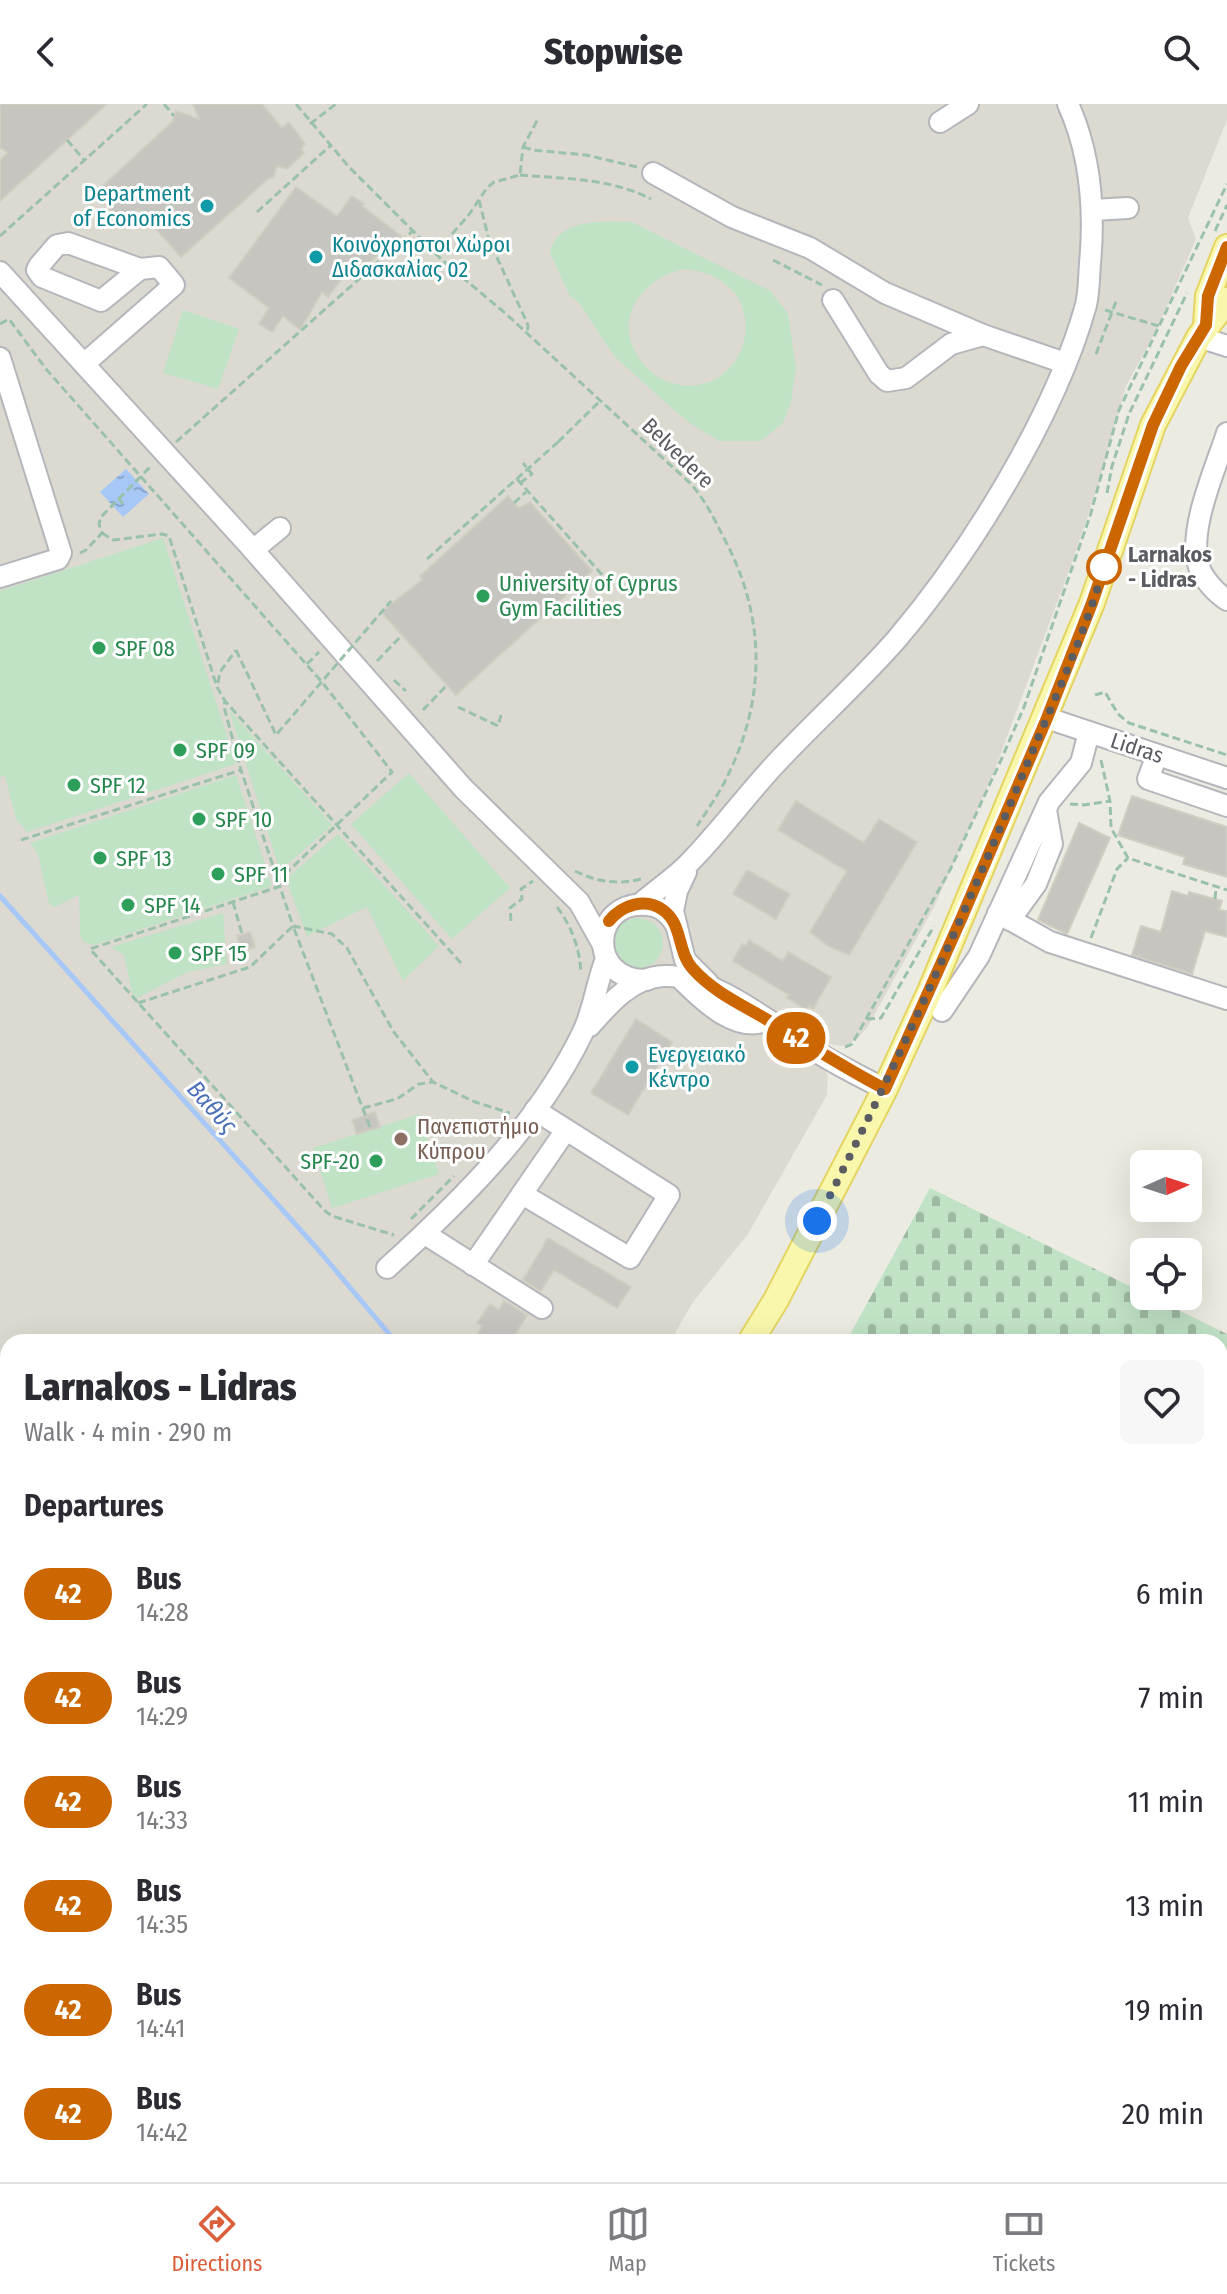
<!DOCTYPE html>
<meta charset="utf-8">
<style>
body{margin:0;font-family:"Fira Sans Condensed",sans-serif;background:#f7f7f7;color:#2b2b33;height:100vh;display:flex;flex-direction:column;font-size:30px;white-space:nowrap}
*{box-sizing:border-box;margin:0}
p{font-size:26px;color:#7c7c81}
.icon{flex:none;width:44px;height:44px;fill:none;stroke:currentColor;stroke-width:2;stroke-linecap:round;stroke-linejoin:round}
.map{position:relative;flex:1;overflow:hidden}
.drawer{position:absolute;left:0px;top:1230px;width:1228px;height:848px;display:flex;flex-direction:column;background:#fff;border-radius:24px 24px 0 0;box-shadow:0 8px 32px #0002}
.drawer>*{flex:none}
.badge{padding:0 16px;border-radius:26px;font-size:28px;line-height:52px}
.needle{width:52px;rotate:87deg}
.fabs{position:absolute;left:1130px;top:1046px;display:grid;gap:16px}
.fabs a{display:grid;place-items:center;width:72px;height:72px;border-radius:12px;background:#fff;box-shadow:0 8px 32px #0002;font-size:40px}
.you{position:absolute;width:40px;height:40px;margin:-20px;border:6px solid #fff;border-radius:50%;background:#1a73e8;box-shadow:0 0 0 12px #1a73e833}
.map>.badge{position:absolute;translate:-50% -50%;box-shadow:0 0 0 4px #fff}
h2{padding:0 24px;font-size:30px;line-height:72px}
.round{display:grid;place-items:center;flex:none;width:84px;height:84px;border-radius:12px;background:#f7f7f7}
.head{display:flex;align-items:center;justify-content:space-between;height:136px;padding:0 24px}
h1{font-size:38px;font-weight:800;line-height:60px}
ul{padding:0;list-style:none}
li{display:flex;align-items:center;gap:24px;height:104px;padding:0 24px}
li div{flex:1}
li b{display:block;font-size:30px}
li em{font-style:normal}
li .badge{min-width:88px;font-weight:700;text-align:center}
header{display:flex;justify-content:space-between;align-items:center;height:104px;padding:0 24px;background:#fff;font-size:36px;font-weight:800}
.tabs{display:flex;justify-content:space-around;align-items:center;height:112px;border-top:2px solid #e1e1e2;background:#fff;font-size:22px;color:#7c7c81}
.tabs a{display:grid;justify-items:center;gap:4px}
.tabs .active{color:#da5f3a}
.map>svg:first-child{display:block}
</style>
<header><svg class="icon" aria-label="back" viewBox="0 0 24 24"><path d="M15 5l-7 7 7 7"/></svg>Stopwise<svg class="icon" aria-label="search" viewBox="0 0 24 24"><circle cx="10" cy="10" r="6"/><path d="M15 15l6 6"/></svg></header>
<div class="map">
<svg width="1227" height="2078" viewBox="0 0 1227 2078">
<defs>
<pattern id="cemetery-stones" width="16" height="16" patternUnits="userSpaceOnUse" patternTransform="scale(2)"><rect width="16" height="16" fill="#c0e2c5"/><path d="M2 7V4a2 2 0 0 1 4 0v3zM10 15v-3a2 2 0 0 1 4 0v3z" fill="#9fbaa3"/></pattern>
<pattern id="water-ripples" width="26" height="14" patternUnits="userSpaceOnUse" patternTransform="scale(2)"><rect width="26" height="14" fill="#a7c8f7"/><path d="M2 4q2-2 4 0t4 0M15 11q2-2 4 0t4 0" fill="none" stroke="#8ba6cb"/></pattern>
</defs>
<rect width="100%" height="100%" fill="#ecebe2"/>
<!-- education -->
<polygon fill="#dcdad0" points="0,0 1227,0 1227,16 1188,114 1196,135 1156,227 1126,282 1098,382 1070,464 992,673 934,803 867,924 856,936 842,942 830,940 817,957 828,971 827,991 748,1130 693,1198 670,1238 8,1238 8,2070 201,2070 196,2078 0,2078"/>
<!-- green -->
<g fill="#c0e2c5" fill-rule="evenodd">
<path d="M632 118 769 186 788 209 796 264 791 298 783 319 761 337H719L691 320 675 307 614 252 579 199 570 192 550 149C556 114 604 117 632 118ZM682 165C781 171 753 297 676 280 664 277 653 272 645 262 610 222 636 178 682 165Z"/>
<polygon points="183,206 239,225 218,285 163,269"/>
<polygon points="163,434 236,660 27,728 16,715 5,672 0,673 0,487"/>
<polygon points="229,606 332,721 280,767"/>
<polygon points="409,669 510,784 452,835 351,720"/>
<polygon points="236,671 272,782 94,841 83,838 80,831 79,791 55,803 49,800 38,750 30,739"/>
<polygon points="338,730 439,842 403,877 367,803 307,832 286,775"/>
<polygon points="223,809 227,860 188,868 137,894 132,889 124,851 111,843"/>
<circle cx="638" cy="839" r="25"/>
<polygon points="419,1010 439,1070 332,1104 313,1044"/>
</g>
<!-- cemetery -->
<polygon fill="url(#cemetery-stones)" points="930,1084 1144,1189 1144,1192 1150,1192 1227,1230 1227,1398 1220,1419 1220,1238 846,1238"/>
<!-- water -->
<polygon fill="url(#water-ripples)" points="126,365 149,390 123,413 100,388"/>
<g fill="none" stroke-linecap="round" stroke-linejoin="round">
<!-- stream -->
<g stroke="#a7c8f7" stroke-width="5">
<polyline points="0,792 315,1142 396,1238"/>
<polyline points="1220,1703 1227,1707"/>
</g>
</g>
<!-- building -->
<g fill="#c7c5c0" stroke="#d0cec1" stroke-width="2">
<polygon points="0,0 107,0 0,97 0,56 8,49 0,43"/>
<polygon points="193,0 262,0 282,24 289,18 305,40 301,45 304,49 287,65 277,62 273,74 269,74 181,153 138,105 122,120 95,89 173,17 176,7 199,15"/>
<polygon points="296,83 337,112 352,92 364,100 362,102 401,132 365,162 356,156 328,193 322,188 300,226 283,212 272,228 259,220 269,204 229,174"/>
<polygon points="508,392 519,404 530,398 592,467 456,591 381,508 422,476 420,472"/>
<polygon points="1132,692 1227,723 1227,773 1183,760 1185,753 1118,731"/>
<polygon points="796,697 864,739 879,715 917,738 849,851 828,842 810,828 847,767 778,726"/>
<polygon points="1079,719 1110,734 1067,830 1038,816"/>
<polygon points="747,766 790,790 776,815 733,790"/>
<polygon points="1172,787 1188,792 1189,788 1222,797 1219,806 1227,807 1227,833 1205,827 1192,870 1132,851 1141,822 1161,828"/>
<polygon points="250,828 255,843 242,847 237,832"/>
<polygon points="749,836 783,857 788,848 831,873 813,905 809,902 807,906 787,894 789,891 733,857 742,840 746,842"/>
<polygon points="636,915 672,938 628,1011 591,989"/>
<polygon points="375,1008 380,1023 357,1030 352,1016"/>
<polygon points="548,1134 631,1183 617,1204 554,1166 541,1187 523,1176"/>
<polygon points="504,1197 527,1211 511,1238 473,1238 482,1222 477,1219 490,1200 499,1206"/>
</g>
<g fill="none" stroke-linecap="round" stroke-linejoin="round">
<!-- minor casing -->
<g stroke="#b5b6bb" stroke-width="24">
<g id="minor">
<polyline points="940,18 968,0"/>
<polyline points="653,69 732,113 810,144 885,189 983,231 1065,259"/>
<polyline points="1093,106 1128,104"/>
<polyline points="0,168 248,440 463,684 579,798 602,839"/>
<polyline points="833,196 879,270 887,277 906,274 951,240 983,231"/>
<polyline points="1199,233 1227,242"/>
<polyline points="0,254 61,449 58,455 0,473"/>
<polyline points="84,260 174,181 159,163 140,165 68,139 57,141 39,162 37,166 42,173 101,197 140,165"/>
<path d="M1227 329C1216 364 1187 426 1199 463 1204 476 1216 489 1227 496"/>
<polyline points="253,446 280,424"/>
<polyline points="1047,614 1227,674"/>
<polyline points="1157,651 1148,675 1227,702"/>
<polyline points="686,768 677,787 673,807 685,856 708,879"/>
<path d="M640 800C657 785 675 774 691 757 723 724 750 686 782 653 820 613 860 577 896 536 970 449 1055 312 1086 201 1089 188 1089 173 1090 159 1095 105 1091 51 1068 0"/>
<polyline points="998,809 1050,838 1227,895"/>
<polyline points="1010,816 1036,780 1052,740 1046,706"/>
<path d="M647 876C586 877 591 795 647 801 661 802 669 810 676 821"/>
<path d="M682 876C703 897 737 930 768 916"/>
<polyline points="942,907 979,852 1049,698 1081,659 1089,628"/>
<path d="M590 922C609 900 632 873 664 872 711 869 780 926 820 950 841 963 863 974 885 985"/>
<polyline points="522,1090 630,1154 669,1091 535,1006"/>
<polyline points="425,1130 542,1204"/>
<polyline points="473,1161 566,1026"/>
<path d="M387 1164C462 1096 537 1022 582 930 594 906 596 880 606 855"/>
<polyline points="1220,1523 1227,1507"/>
<polyline points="1220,1629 1227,1641"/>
<polyline points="1220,1750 1227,1753"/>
<polyline points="274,2078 279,2070"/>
</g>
</g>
<!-- major casing -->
<g stroke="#e5d462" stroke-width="28">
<g id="major">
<polyline points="1206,221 1208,192 1227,143"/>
<polyline points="750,1238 776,1196 885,985 931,885 1092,499 1153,321 1199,233 1227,196"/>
</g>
</g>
<!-- path -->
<g stroke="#9ac1ac" stroke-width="3" stroke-dasharray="8 4" stroke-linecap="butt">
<polyline points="164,0 174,12"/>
<path d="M296 0 349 63 443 157 505 209 691 380C708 400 714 415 726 438 765 513 766 592 729 669 721 687 708 705 697 722"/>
<polyline points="310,20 336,0"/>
<polyline points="67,36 85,57"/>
<polyline points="523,43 533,46 586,51 637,63"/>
<path d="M520 71C565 75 610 74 651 95"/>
<polyline points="479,96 489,136 528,221 527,230"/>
<polyline points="257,108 330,42"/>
<polyline points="1215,127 1227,101"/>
<polyline points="0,132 147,0"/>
<polyline points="436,148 468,112 487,84 494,78 520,71 523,43 538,15"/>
<polyline points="773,156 822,181"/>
<polyline points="1105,206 1159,222"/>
<polyline points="0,220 9,215 46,265 322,578 392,668 279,776"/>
<polyline points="1096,250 1117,195"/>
<polyline points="176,338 414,126"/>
<polyline points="558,338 600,297"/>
<polyline points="517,375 605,474"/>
<polyline points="520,379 532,370 523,359"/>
<polyline points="1107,389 1112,362 1129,310 1187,189"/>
<polyline points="118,394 124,401"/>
<polyline points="514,399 526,388"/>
<polyline points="102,429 113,436 162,430 169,432 217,583 225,597"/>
<polyline points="80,449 86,446 102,429 99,420 101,413 152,361"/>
<polyline points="377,557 402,531"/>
<polyline points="307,560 319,548"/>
<polyline points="394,576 406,587"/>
<polyline points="218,579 220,568 236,546"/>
<polyline points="1095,591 1105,588 1118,610 1129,619 1227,651"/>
<polyline points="458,603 498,622 501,611"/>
<polyline points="423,606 447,581"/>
<polyline points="1101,656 1110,697 1111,724 1128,754 1227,786"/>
<polyline points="1070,700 1084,701 1110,697"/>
<polyline points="21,736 241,666"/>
<path d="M575 767C597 778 617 781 641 775"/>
<polyline points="281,782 90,845 324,1106 332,1112 394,1131"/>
<polyline points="1215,795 1216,783"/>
<polyline points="233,798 242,830"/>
<path d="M557 803C572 823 580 845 581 870"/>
<polyline points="511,817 510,804 522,795 521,785 533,777"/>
<polyline points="1091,834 1117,765 1128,754"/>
<polyline points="461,859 225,597 224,603 241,666 293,822 332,830 347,844 393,927 433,978 475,998 510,1009"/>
<polyline points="138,899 250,863 293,822 371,1026"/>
<polyline points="867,915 881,914 934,822"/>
<polyline points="845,943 852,940 950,766 1001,656 1024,603 1091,409 1119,306 1227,80"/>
<polyline points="363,1004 397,995 419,980 433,978"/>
<polyline points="411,1115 454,1072"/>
<polyline points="0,1462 8,1465"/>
</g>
<!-- minor -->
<use href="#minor" stroke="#fff" stroke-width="20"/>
<!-- major -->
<use href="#major" stroke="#f8f7ab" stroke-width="24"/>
<!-- path-bridge -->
<g stroke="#9ac1ac" stroke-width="3" stroke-dasharray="8 4" stroke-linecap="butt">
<polyline points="427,455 558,338"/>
<polyline points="236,546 276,631 391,497"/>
</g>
</g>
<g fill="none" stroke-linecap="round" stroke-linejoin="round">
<!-- line casing -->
<g stroke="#fff" stroke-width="18">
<path id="line" d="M609 817C622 801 645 793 663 806 683 820 677 848 693 865 716 891 750 904 779 923 814 944 848 966 885 985L962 813 1047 614 1092 499 1153 321 1181 262 1206 221 1208 192 1227 143"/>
</g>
<!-- line -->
<use href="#line" stroke="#c60" stroke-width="12"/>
<!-- walk -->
<path stroke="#5a5c62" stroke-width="8" stroke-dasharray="0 14.4" d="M817 1117C891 973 957 827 1020 677 1049 607 1083 536 1104 463"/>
</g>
<!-- markers -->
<g fill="#0f9aa8" stroke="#fff" stroke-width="3">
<circle cx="207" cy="102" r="8"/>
<circle cx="316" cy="153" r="8"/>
<circle cx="632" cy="963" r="8"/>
</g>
<circle fill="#fff" stroke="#c60" stroke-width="4" cx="1104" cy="463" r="16"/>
<g fill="#2e9e5b" stroke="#fff" stroke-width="3">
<circle cx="483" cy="492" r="8"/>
<circle cx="99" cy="544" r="8"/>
<circle cx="180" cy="646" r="8"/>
<circle cx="74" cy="681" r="8"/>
<circle cx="199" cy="715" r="8"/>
<circle cx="100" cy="754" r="8"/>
<circle cx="218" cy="770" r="8"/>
<circle cx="128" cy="801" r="8"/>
<circle cx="175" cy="849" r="8"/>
<circle cx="376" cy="1057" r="8"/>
</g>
<circle fill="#8d6e63" stroke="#fff" stroke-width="3" cx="401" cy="1035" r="8"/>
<g text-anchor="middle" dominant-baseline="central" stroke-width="6" stroke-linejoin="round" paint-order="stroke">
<!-- culture labels -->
<g font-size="22" fill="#0d838f" stroke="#fff" text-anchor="start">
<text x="191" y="89" text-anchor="end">Department<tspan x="191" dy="25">of Economics</tspan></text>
<text x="332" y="140">Κοινόχρηστοι Χώροι<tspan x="332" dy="25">Διδασκαλίας 02</tspan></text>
<text x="648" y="950">Ενεργειακό<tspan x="648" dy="25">Κέντρο</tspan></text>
</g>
<!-- street labels -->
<g font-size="22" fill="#5a5c62" stroke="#fff">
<text transform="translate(678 349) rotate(44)">Belvedere</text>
<text transform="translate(1137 644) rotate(18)">Lidras</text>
</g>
<!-- stop labels -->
<g font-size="22" font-weight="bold" fill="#5a5c62" stroke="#fff" text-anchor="start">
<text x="1128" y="450">Larnakos<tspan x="1128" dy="25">- Lidras</tspan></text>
</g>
<!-- leisure labels -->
<g font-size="22" fill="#27864d" stroke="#fff" text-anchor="start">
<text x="499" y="479">University of Cyprus<tspan x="499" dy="25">Gym Facilities</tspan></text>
<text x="115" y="544">SPF 08</text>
<text x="196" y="646">SPF 09</text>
<text x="90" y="681">SPF 12</text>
<text x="215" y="715">SPF 10</text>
<text x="116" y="754">SPF 13</text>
<text x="234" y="770">SPF 11</text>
<text x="144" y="801">SPF 14</text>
<text x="191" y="849">SPF 15</text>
<text x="360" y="1057" text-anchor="end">SPF-20</text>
</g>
<!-- education labels -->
<g font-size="22" fill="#785e54" stroke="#fff" text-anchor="start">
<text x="417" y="1022">Πανεπιστήμιο<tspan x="417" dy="25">Κύπρου</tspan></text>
</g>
<!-- water labels -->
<g font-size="24" font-style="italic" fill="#4c70b8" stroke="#fff">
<text transform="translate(212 1003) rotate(48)">Βαθύς</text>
</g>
</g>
</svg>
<div class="fabs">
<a><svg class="needle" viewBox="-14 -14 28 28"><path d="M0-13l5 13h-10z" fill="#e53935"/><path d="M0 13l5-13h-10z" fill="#7c7c81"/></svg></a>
<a><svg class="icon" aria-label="locate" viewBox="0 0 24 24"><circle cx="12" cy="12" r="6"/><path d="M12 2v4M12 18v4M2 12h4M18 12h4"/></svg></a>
</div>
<div class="you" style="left:817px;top:1117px"></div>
<b class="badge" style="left:796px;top:934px;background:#c60;color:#fff">42</b>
<section class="drawer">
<div class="head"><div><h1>Larnakos - Lidras</h1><p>Walk · 4 min · 290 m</p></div><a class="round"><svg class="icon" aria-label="heart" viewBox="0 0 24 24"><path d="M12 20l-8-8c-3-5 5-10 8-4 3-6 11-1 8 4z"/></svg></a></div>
<h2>Departures</h2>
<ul>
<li><span class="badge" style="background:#c60;color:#fff">42</span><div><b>Bus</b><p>14:28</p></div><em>6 min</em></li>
<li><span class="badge" style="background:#c60;color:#fff">42</span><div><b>Bus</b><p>14:29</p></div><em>7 min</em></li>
<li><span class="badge" style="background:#c60;color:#fff">42</span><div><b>Bus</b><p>14:33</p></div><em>11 min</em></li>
<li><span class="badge" style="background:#c60;color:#fff">42</span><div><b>Bus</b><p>14:35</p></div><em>13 min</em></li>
<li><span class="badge" style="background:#c60;color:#fff">42</span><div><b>Bus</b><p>14:41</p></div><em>19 min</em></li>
<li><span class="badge" style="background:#c60;color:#fff">42</span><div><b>Bus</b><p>14:42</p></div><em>20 min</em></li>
</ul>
</section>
</div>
<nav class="tabs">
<a class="active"><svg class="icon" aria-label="directions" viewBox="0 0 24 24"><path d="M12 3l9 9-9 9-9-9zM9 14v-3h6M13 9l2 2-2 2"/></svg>Directions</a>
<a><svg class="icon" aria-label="map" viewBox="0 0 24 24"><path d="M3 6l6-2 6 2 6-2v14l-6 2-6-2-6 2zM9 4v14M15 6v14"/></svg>Map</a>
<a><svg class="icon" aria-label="tickets" viewBox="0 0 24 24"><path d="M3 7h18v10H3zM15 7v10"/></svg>Tickets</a>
</nav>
